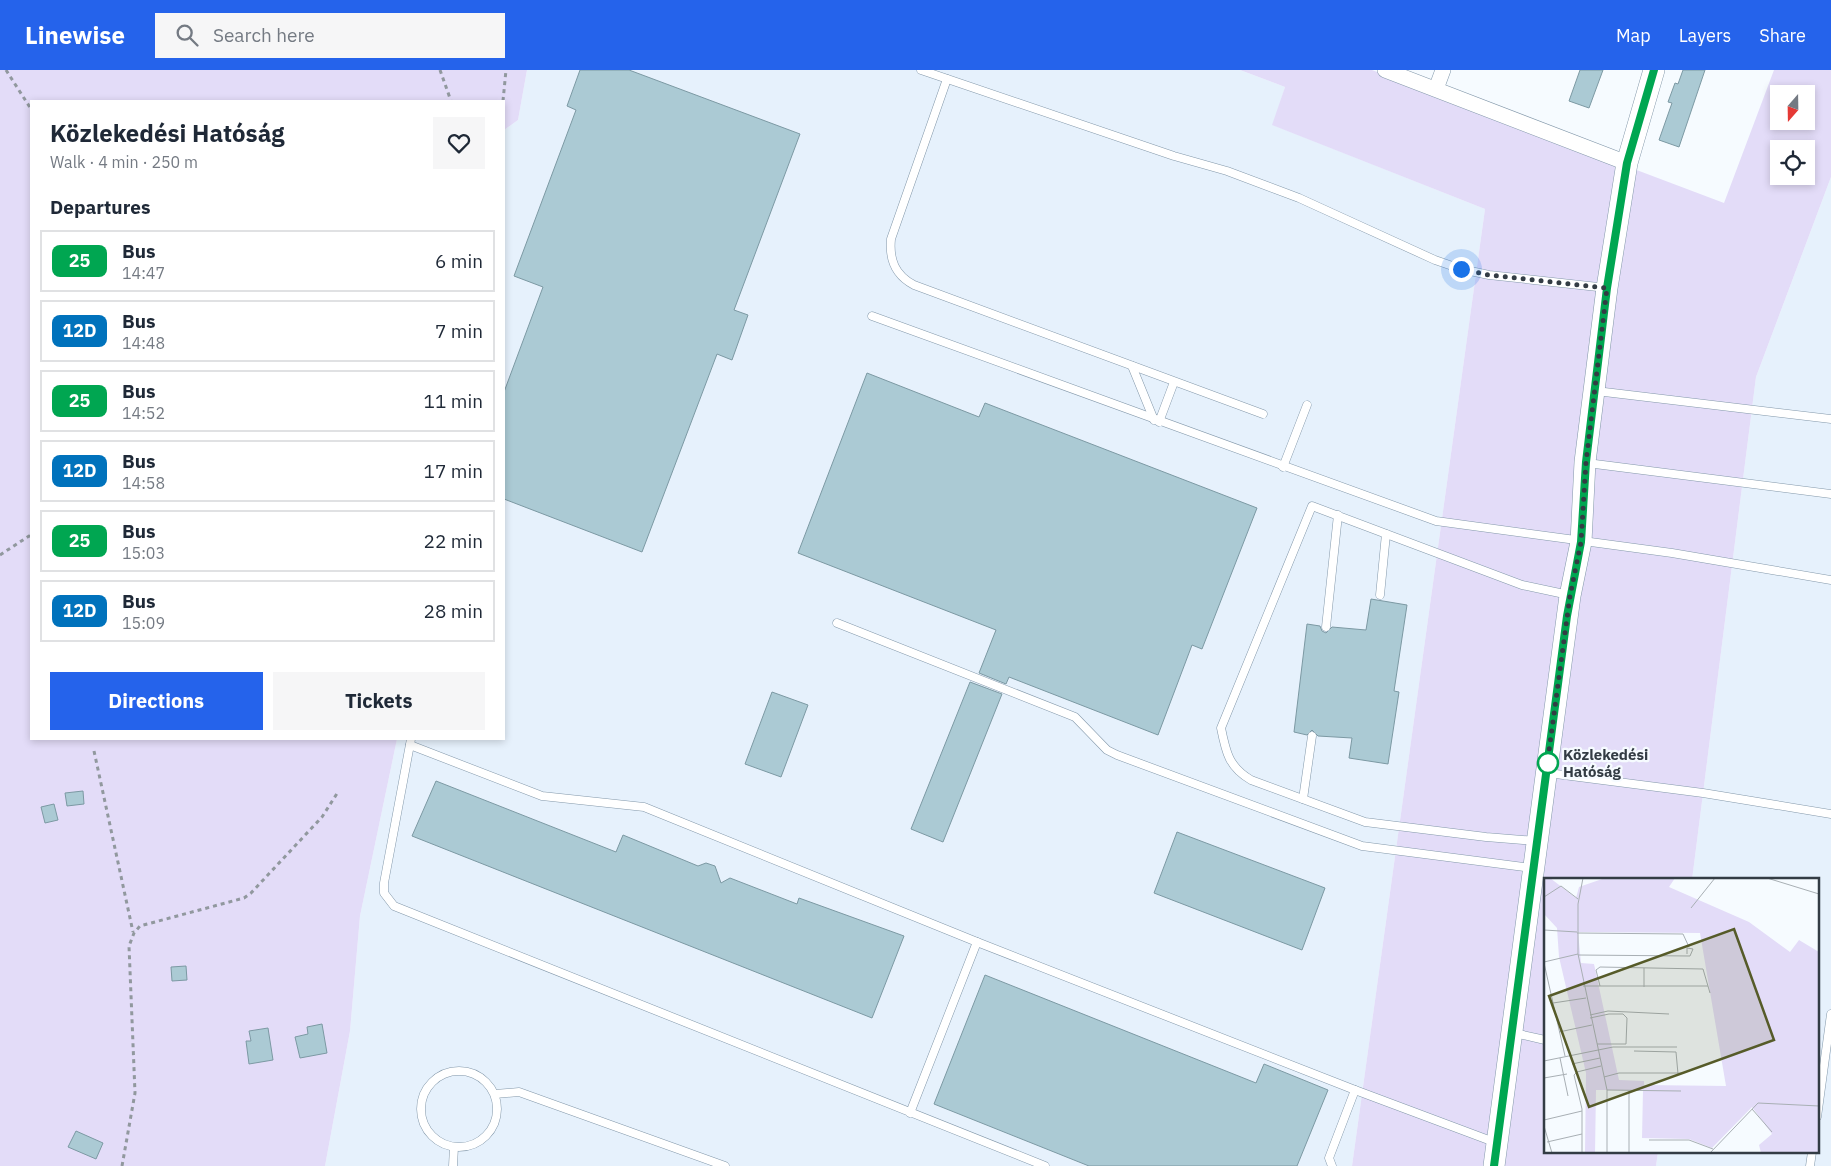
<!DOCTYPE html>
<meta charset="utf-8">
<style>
body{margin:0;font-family:"IBM Plex Sans",sans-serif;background:#f6f6f7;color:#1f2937;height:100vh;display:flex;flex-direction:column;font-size:19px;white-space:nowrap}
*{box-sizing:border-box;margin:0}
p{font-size:16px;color:#747a83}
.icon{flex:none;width:28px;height:28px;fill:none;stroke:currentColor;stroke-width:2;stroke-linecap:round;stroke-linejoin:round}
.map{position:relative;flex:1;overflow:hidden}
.details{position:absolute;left:30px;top:30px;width:475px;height:640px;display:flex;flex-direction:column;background:#fff;border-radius:0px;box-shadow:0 2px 8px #0003}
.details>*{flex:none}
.badge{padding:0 10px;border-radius:8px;font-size:18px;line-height:32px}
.needle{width:32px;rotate:200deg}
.controls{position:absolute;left:1770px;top:15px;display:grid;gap:10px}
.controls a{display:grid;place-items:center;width:45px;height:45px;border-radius:0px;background:#fff;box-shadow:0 2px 8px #0003;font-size:25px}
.you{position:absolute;width:25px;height:25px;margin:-12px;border:4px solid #fff;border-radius:50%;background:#1a73e8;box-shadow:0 0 0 8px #1a73e833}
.map>.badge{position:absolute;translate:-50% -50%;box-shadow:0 0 0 2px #fff}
h2{padding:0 20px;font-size:19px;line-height:45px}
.round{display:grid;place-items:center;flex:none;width:52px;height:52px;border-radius:0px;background:#f6f6f7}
.head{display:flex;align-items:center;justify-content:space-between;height:85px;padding:0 20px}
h1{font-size:24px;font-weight:700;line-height:38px}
.cta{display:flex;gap:10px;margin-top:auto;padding:10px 20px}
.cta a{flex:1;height:58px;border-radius:0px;background:#2563eb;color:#fff;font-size:20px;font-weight:700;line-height:58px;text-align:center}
.cta a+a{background:#f6f6f7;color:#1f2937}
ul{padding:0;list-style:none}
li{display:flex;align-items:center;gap:15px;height:62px;margin:0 10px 8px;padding:0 10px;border:2px solid #e0e1e3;border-radius:0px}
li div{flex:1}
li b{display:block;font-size:19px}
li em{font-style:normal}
li .badge{min-width:55px;font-weight:700;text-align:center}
header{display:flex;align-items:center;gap:30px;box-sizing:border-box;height:70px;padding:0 25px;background:#2563eb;color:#fff}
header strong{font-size:24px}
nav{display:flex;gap:28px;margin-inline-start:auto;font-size:18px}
.search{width:350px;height:45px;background:#f6f6f7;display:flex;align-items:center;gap:12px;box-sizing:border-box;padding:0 18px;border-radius:0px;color:#747a83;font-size:19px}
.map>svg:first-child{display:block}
</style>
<header>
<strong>Linewise</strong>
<div class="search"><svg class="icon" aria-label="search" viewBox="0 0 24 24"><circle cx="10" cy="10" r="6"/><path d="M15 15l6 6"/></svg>Search here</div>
<nav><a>Map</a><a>Layers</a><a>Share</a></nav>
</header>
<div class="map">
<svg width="1831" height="1096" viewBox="0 0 1831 1096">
<rect width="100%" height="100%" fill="#f6fbff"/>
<!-- built -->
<g fill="#e6f1fc">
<polygon points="527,0 1240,0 1285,17 1273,55 1485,139 1352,1096 325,1096 350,961 360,846 397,669 504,669 504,60 518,50"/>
<polygon points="1831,107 1831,1096 1656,1096 1658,1082 1817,1082 1817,810 1692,810 1756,307"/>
</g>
<!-- green -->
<g fill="#e3dcf8" fill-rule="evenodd">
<polygon points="0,0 527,0 518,50 504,60 504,31 31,31 31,669 397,669 360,846 350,961 325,1096 0,1096"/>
<path d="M1240 0H1372L1724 133 1774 0H1831V107L1756 307 1692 810H1545V1082H1658L1656 1096H1352L1485 139 1272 55 1285 17ZM1779 24H1806V51H1779ZM1779 79H1806V106H1779Z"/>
</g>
<!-- building -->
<g fill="#abcad4" stroke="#7c99a3">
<polygon points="580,0 629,0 800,64 734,240 748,245 732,290 717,284 642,482 504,429 504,322 543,217 514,206 576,40 567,36"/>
<polygon points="1580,0 1603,0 1589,38 1569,31"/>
<polygon points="1683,0 1705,0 1679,77 1659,70 1672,33 1668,32 1675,13 1678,14"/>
<polygon points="867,303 979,347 985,333 1257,438 1202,579 1192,575 1158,665 1009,607 1006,614 979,603 996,560 798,483"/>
<polygon points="1371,529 1407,535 1394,621 1399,622 1388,694 1349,688 1352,668 1318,666 1312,660 1307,665 1294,662 1307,554 1320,556 1322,561 1326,563 1332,557 1366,560"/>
<polygon points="970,612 1002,624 943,772 911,759"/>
<polygon points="772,622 808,635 781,707 745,694"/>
<polygon points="436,711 616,782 623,765 698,796 706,793 715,796 721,813 730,808 797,834 799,828 904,866 872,948 412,766"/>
<polygon points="83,721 84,734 67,736 65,723"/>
<polygon points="54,734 58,750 45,753 41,737"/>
<polygon points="1177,762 1325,818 1302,880 1154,823"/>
<polygon points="186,896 187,910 172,911 171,897"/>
<polygon points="985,905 1256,1013 1264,994 1328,1020 1297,1096 1089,1096 934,1034"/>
<polygon points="322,954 327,983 300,988 295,967 308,964 307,957"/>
<polygon points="268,958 273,990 249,994 246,971 251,971 249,961"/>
<polygon points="76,1061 103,1073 96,1089 68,1077"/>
</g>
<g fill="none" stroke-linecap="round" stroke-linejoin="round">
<!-- lane casing -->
<g stroke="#8398aa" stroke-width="9">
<g id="lane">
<polyline points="921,0 1174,86 1227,101 1299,128 1435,190 1461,199 1489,205 1607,218"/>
<path d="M947 9 891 169C889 190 895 205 914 215L1263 344"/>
<polyline points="872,246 1436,451 1672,483 1831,510"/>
<polyline points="1132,296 1154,350"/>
<polyline points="1596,321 1831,349"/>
<polyline points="1159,352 1174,312"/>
<polyline points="1587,393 1831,424"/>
<polyline points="1283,397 1307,335"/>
<polyline points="1380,525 1386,464"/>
<polyline points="837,553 1075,647 1107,680 1117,685 1362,776 1532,798"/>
<polyline points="1326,557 1338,445"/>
<polyline points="411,669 384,813 384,823 394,836 1045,1096"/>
<polyline points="410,675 542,726 644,737 977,872 1355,1020 1494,1072"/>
<polyline points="1548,703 1703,723 1831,744"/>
<polyline points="1303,729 1312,666"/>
<path d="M1536 771 1486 767 1365 752 1251 710C1229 697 1226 683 1221 658L1312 436 1522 515 1569 525"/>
<polyline points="1514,963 1545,970"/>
<circle cx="459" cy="1039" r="38"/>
<polyline points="495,1024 519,1022 725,1096"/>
<polyline points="910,1043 977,872"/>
<polyline points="1817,1047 1831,944"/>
<polyline points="453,1096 454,1077"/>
<polyline points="1332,1096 1329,1088 1355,1020"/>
<polyline points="1810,1096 1812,1082"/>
</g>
</g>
<!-- street casing -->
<g stroke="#8398aa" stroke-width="16">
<g id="street">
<polyline points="1385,0 1627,93"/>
<polyline points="1436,19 1443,0"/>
</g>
</g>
<!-- secondary casing -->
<g stroke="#8398aa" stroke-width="22">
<polyline id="secondary" points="1494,1096 1570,526 1581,472 1585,392 1607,218 1627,93 1654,0"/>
</g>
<!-- path -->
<g stroke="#91989e" stroke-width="3" stroke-dasharray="4 4" stroke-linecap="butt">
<polyline points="6,0 31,39"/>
<polyline points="440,0 451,31"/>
<polyline points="503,31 506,0"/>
<polyline points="0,485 29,466 31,467"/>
<polyline points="94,681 133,862"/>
<polyline points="122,1096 135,1023 129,876 134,863 140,856 244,828 251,823 322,747 338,722"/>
</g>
<!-- lane -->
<use href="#lane" stroke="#fff" stroke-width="8"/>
<!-- street -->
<use href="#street" stroke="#fff" stroke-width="15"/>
<!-- secondary -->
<use href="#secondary" stroke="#fff" stroke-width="21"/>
</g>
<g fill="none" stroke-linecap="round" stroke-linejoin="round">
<!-- line casing -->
<g stroke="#fff" stroke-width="11">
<polyline id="line" points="1494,1096 1567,546 1581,472 1586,392 1607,218 1627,93 1654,0"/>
</g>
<!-- line -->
<use href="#line" stroke="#00a651" stroke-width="8"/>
<!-- walk -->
<polyline stroke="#333c44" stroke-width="5" stroke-dasharray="0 9" points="1461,199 1489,205 1607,218 1586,392 1581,472 1570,526 1546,703 1548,693"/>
</g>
<!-- markers -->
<circle fill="#fff" stroke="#00a651" stroke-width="2.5" cx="1548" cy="693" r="10"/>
<g text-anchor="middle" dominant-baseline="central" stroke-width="4.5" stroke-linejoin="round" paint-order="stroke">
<!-- stop labels -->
<g font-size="15" font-weight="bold" fill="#333c44" stroke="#f6fbff" text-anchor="start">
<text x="1563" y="684">Közlekedési<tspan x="1563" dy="17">Hatóság</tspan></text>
</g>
</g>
<!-- overview -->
<g transform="translate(1544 808)">
<rect width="275" height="275" fill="#f6fbff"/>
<path d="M0 0H6L32 20 35 9 61 0H131L125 9 205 44 246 74 255 62 275 74V275H217L215 267 228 256 208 229 168 270 145 261 98 260 99 212H52L51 275H41L42 195 15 79 13 50 0 36ZM34 54 156 55 182 208 100 207V203L75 202 50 86 37 85Z" fill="#e3dcf8" fill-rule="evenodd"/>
<path fill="none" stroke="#a8afb4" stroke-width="1" d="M39 0 34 26V76L63 212V275M223 0 275 16M0 19 17 8 34 21M147 30 171 0M0 52 33 54M33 55 139 56 145 69M34 77 146 78 149 71 143 70V76M0 84 34 76M0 85 21 178M39 108H164M56 108 52 92 56 89 159 91 166 115M100 109V90M9 125 42 120M46 137 64 133 125 136M46 140 65 136H79L83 140 82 166H53M15 154 48 147M90 173 132 174 134 196M16 180 24 218M0 183 69 169H133M28 186 56 180M60 199 75 195H138M0 200 23 196M63 212 137 213M85 213V275M208 231 228 254M0 242 38 233M0 248 8 275M105 262H145L169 271M3 264 38 256M38 275V231L30 197 33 194 57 188M166 275 214 225 275 228"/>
<path fill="#565b29" fill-opacity="0.15" stroke="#565b29" stroke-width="2.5" d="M190 51 230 162 45 229 5 118Z"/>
<rect width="275" height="275" fill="none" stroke="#333c44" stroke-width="2.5"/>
</g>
</svg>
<div class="controls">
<a><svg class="needle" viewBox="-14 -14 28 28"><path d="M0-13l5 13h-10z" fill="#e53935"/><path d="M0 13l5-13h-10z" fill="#747a83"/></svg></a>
<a><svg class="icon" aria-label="locate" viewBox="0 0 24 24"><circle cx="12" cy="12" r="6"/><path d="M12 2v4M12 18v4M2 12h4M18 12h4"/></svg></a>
</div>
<div class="you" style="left:1461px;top:199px"></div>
<section class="details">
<div class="head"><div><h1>Közlekedési Hatóság</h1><p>Walk · 4 min · 250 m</p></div><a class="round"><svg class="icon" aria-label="heart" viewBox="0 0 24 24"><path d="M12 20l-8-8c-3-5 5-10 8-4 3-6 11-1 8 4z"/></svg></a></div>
<h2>Departures</h2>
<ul>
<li><span class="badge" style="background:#00a651;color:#fff">25</span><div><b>Bus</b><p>14:47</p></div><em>6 min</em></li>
<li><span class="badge" style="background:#0072bc;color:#fff">12D</span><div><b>Bus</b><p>14:48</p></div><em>7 min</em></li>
<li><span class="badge" style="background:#00a651;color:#fff">25</span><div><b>Bus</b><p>14:52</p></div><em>11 min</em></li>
<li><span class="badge" style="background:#0072bc;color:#fff">12D</span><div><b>Bus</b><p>14:58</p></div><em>17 min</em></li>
<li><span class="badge" style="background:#00a651;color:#fff">25</span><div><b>Bus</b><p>15:03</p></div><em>22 min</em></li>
<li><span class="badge" style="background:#0072bc;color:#fff">12D</span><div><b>Bus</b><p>15:09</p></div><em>28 min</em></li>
</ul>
<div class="cta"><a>Directions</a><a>Tickets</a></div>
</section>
</div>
